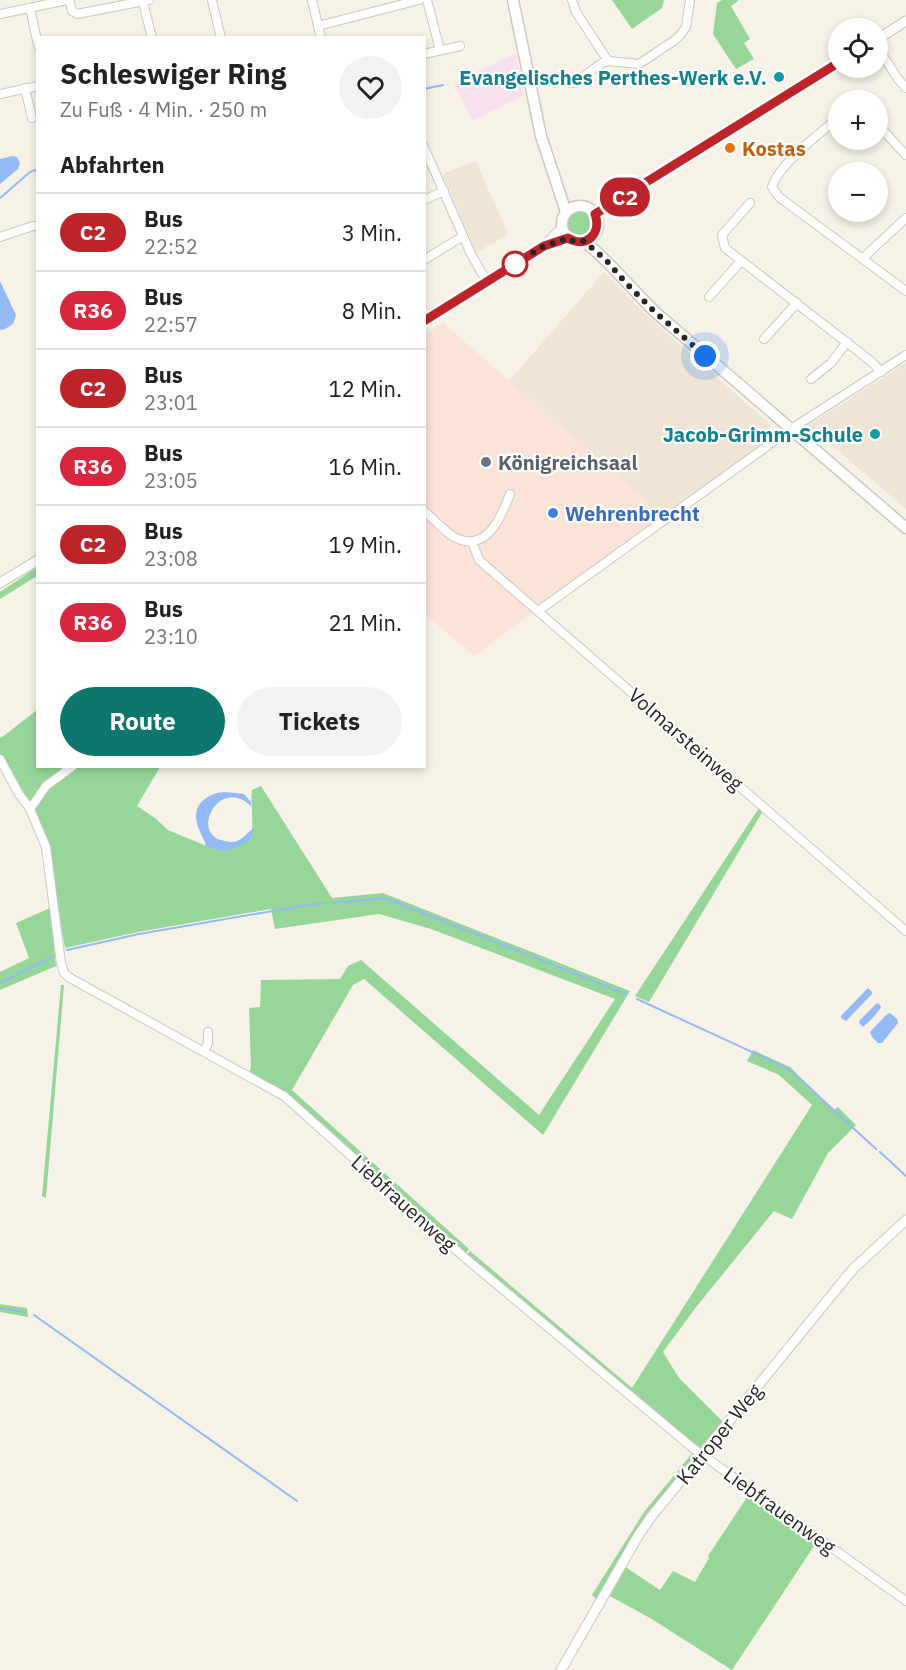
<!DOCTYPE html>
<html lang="de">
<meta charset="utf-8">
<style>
body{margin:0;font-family:"IBM Plex Sans",sans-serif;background:#f2f2f2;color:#222;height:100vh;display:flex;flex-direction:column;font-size:22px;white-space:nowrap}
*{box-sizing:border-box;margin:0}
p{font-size:20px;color:#767676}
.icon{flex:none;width:33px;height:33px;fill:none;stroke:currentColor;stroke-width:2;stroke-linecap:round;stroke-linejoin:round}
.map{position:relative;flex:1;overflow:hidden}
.panel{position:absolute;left:36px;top:36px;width:390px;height:732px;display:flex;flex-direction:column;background:#fff;border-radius:0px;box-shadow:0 3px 9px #0003}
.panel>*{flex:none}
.badge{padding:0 12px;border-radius:20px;font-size:21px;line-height:39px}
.fabs{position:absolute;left:828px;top:18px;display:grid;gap:12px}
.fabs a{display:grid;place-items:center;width:60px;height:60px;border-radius:50%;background:#fff;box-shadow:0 3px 9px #0003;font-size:30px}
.you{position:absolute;width:30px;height:30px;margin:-15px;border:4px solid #fff;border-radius:50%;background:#1a73e8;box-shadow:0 0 0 9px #1a73e833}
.map>.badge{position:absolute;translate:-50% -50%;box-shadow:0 0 0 3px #fff}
h2{padding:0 24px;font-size:22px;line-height:54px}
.round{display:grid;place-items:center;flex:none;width:63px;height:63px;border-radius:32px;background:#f2f2f2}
.summary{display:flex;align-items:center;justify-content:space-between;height:102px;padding:0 24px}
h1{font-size:28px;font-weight:700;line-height:45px}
.button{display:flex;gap:12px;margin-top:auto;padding:12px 24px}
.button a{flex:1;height:69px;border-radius:36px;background:#0f766e;color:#fff;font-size:24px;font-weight:700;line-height:69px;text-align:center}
.button a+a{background:#f2f2f2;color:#222}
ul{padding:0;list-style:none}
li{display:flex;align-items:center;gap:18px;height:78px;padding:0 24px;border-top:2px solid #e0e0e0}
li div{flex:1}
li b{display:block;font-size:22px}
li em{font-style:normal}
li .badge{min-width:66px;font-weight:700;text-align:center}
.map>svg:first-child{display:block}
</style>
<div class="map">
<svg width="906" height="1670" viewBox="0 0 906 1670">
<rect width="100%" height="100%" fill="#f7f2e8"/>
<!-- commercial -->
<polygon fill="#fbe3d8" points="443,323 663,515 474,656 425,614 425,334"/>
<!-- industrial -->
<polygon fill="#f7e1ef" points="516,53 524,95 472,121 454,83"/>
<!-- built -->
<g fill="#eee5d4">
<polygon points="476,161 508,234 476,253 443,174"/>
<polygon points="604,272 635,304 658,325 770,424 770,439 663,515 509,381"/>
<polygon points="906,363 906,509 808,425"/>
</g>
<!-- green -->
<g fill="#96d799">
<polygon points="612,0 664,0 662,8 632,29"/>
<polygon points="722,0 739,0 731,6 750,39 744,43 754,59 736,69 713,34 717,3"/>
<circle cx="580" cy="223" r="14"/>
<polygon points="37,567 37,576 0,599 0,592"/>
<polygon points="37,710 38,766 71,767 46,785 30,807 0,756 0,736 1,738"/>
<path d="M74 767H160L137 806 155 818 168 830 214 849 250 840C255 823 250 807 252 790L261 786 332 898 383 893 630 991 543 1135 364 979 353 985 292 1090 469 1249 464 1256 285 1094 249 1075 251 1066 249 1008 260 1007 261 980 340 979 348 966 361 960 539 1115 615 999 431 929 379 914 275 929 271 909 138 932 65 948 48 846 31 809 47 786Z"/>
<polygon points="759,808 763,811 649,1002 635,996"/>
<polygon points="50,908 56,966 0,990 0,972 29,958 16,923"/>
<polygon points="61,985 64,985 46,1198 42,1196"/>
<polygon points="753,1050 790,1067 834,1110 838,1107 856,1125 828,1153 792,1219 774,1211 697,1306 663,1352 679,1378 725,1424 702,1453 465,1257 470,1251 632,1388 812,1105 779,1075 747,1061"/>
<polygon points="0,1304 27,1308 28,1317 0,1312"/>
<polygon points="694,1451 700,1455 642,1528 599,1601 592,1595 644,1512"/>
<polygon points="749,1494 816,1543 732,1670 650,1618 608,1595 624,1566 660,1590 673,1571 695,1582 709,1558 708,1556"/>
</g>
<!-- water -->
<g fill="#93b9f6">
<polygon points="13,156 17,157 20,163 18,169 0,184 0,159"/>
<polygon points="0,281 16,315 13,324 5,329 0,330"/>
<path d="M225 792 244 794 251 802V806C220 776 191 831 221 840 227 842 234 843 239 840 245 837 249 831 254 828L250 840C232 849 226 855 206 846 204 838 199 832 197 823 192 804 208 793 225 792Z"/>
<polygon points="868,988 872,992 872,994 846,1021 841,1018 841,1016"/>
<path d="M877 1003 880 1005 881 1007C876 1015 870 1021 863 1027L859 1023 860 1020Z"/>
<polygon points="890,1013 897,1019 898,1023 882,1043 878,1043 872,1037 870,1032 886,1015"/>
</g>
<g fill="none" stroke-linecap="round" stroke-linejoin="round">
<!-- stream -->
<g stroke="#93b9f6" stroke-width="2">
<polyline points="424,89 443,85"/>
<polyline points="0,198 30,172 38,169"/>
<polyline points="332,903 385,898 626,994"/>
<polyline points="67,950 139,934 307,905 325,903"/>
<polyline points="0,983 52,957"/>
<polyline points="637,999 789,1069 876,1149"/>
<polyline points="880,1152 906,1176"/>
<polyline points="0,1308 23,1312"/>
<polyline points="34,1315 297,1501"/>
</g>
<!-- minor casing -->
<g stroke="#cdc8be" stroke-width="10">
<g id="minor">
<polyline points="69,0 72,11 77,14 149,0"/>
<polyline points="212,0 221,38"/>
<polyline points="312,0 321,38"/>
<polyline points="427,0 440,50"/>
<polyline points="572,0 576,12 608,61"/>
<polyline points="143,2 152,38"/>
<polyline points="30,8 38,45"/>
<polyline points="0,14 67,0"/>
<polyline points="318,26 419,0"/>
<polyline points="878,48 898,79 906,88"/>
<polyline points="424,54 460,46"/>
<polyline points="566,82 574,83 602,63 608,61 639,64 675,40 681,34 686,27 690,0"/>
<polyline points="25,88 32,118"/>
<polyline points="0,94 38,86"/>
<path d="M838 118C818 135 780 163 772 187L779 197 906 291"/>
<polyline points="878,125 906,155"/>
<polyline points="424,147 471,254 487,282"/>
<polyline points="424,200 444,191"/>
<polyline points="750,203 722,235 725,248 872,362 881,372"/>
<polyline points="0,237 33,226 38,226"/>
<polyline points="863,258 906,218"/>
<polyline points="424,260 463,236"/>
<polyline points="709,297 741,261"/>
<polyline points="764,339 797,303"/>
<polyline points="811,379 831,363 847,342"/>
<path d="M424 511C433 518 444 531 454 537 486 554 501 518 510 494"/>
<polyline points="472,542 479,560 906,931"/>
<polyline points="538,611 791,429 906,355"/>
<polyline points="0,759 19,794 30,809 46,847 61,963 64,973 70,978 284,1096 464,1257 694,1449 906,1601"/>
<polyline points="30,809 46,786 73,766"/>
<polyline points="204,1051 208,1043 208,1032"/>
</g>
</g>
<!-- tertiary casing -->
<g stroke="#cdc8be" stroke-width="11">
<g id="tertiary">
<polyline points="878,39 906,21"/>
<polyline points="595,214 838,63"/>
<polyline points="546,244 562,228"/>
<polyline points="424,321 544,246 568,238"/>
<polyline points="0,583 38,560"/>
<polyline points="561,1670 638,1536 651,1517 853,1269 906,1220"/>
</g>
</g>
<!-- secondary casing -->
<g stroke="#cdc8be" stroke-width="13">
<g id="secondary">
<polyline points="513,0 541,136 566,212"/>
<circle cx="580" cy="224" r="18"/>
<path d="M584 241C610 262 630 287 654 311L906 528"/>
</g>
</g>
<!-- minor -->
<use href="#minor" stroke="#fff" stroke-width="8"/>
<!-- tertiary -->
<use href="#tertiary" stroke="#fff" stroke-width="9"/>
<!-- secondary -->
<use href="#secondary" stroke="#fff" stroke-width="10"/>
</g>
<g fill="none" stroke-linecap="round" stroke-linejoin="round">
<!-- line casing -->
<g stroke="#fff" stroke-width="14">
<path id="line" d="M424 321 544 246 568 238C586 249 602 234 595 214L838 63"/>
</g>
<!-- line -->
<use href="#line" stroke="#bd2429" stroke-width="9"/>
<!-- walk -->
<polyline stroke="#282622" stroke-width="6" stroke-dasharray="0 10.8" points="515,264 544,246 568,238 573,241 584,241 606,260 626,283 654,311 705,356"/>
</g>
<!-- markers -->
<g fill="#0f9aa8" stroke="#fff" stroke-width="2">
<circle cx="779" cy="77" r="6"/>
<circle cx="875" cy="434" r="6"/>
</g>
<circle fill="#e8710a" stroke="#fff" stroke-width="2" cx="730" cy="148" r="6"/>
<circle fill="#fff" stroke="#bd2429" stroke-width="3" cx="515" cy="264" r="12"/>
<circle fill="#6b7280" stroke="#fff" stroke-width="2" cx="486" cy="462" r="6"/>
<circle fill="#3f7fe0" stroke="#fff" stroke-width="2" cx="553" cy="513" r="6"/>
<g text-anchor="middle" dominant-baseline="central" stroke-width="4.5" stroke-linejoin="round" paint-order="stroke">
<!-- culture labels -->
<g font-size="20" font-weight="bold" fill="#0d838f" stroke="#fff" text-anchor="end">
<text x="767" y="77">Evangelisches Perthes-Werk e.V.</text>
<text x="863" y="434">Jacob-Grimm-Schule</text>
</g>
<!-- food labels -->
<g font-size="20" font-weight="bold" fill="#c56008" stroke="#fff" text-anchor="start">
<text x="742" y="148">Kostas</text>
</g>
<!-- worship labels -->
<g font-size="20" font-weight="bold" fill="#5b616d" stroke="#fff" text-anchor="start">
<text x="498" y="462">Königreichsaal</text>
</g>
<!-- shop labels -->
<g font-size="20" font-weight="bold" fill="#366cbe" stroke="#fff" text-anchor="start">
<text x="565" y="513">Wehrenbrecht</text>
</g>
<!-- street labels -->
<g font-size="20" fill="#282622" stroke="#fff">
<text transform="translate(686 739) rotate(41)">Volmarsteinweg</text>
<text transform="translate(404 1203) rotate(42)">Liebfrauenweg</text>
<text transform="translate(719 1434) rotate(-51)">Katroper Weg</text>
<text transform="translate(780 1510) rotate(36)">Liebfrauenweg</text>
</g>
</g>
</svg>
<div class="fabs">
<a><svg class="icon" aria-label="locate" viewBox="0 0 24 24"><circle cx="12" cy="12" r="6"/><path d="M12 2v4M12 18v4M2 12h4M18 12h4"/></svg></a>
<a>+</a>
<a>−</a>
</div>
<div class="you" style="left:705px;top:356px"></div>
<b class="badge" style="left:625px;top:197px;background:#bd2429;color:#fff">C2</b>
<section class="panel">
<div class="summary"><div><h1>Schleswiger Ring</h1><p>Zu Fuß · 4 Min. · 250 m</p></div><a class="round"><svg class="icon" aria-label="heart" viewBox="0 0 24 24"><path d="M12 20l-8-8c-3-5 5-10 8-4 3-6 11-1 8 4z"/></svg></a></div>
<h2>Abfahrten</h2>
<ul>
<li><span class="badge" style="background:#bd2429;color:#fff">C2</span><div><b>Bus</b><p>22:52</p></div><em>3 Min.</em></li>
<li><span class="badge" style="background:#d7263d;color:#fff">R36</span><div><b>Bus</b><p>22:57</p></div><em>8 Min.</em></li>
<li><span class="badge" style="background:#bd2429;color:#fff">C2</span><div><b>Bus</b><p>23:01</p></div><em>12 Min.</em></li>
<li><span class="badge" style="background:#d7263d;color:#fff">R36</span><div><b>Bus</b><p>23:05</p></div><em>16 Min.</em></li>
<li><span class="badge" style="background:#bd2429;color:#fff">C2</span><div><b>Bus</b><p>23:08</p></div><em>19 Min.</em></li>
<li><span class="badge" style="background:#d7263d;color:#fff">R36</span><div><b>Bus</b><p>23:10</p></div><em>21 Min.</em></li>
</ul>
<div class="button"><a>Route</a><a>Tickets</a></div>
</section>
</div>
